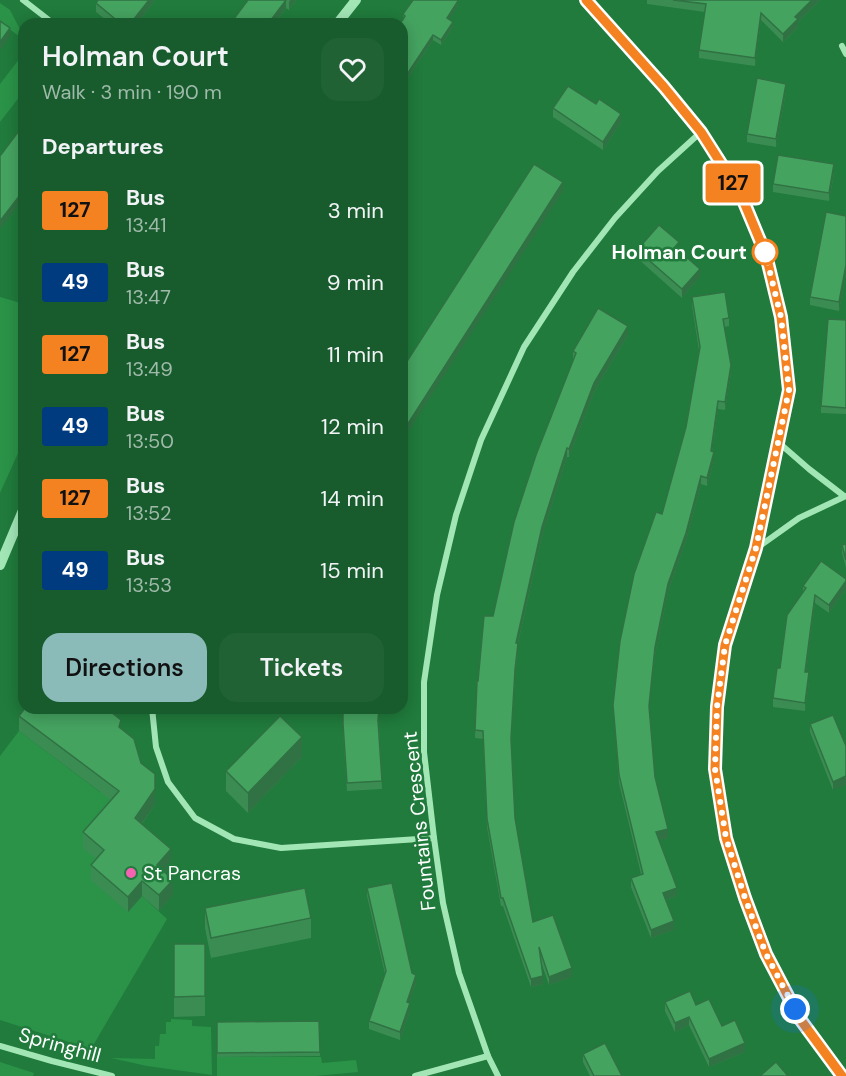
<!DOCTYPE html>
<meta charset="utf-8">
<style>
body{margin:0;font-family:"DM Sans",sans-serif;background:#216235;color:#f1f3f6;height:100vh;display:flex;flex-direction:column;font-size:22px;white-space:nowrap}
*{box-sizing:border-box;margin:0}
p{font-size:20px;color:#9fbaaa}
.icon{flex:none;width:33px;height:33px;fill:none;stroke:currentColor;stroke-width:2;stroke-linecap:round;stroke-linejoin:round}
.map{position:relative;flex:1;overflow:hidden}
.details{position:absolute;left:18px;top:18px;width:390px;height:696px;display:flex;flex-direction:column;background:#185c2d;border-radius:18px;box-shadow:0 3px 15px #0003}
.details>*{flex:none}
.badge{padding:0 12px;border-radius:4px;font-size:21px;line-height:39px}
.you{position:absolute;width:30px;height:30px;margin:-15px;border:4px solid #fff;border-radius:50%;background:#1a73e8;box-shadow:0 0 0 9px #1a73e833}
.map>.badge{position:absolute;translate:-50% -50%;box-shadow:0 0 0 3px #fff}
h2{padding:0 24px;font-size:22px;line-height:54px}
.round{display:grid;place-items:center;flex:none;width:63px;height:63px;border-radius:18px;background:#216235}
.headline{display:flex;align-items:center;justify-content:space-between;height:102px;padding:0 24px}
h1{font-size:28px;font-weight:600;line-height:45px}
.primary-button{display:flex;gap:12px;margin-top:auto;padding:12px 24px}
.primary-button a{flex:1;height:69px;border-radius:18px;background:#8bbbb9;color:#111;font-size:24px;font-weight:600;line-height:69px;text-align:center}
.primary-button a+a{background:#216235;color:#f1f3f6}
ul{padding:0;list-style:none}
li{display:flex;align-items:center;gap:18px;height:72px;padding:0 24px}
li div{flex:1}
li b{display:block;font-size:22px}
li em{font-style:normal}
li .badge{min-width:66px;font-weight:700;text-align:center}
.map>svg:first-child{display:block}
</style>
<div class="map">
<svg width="846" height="1076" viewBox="0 0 846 1076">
<rect width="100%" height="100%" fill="#207b3c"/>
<!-- green -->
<g fill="#2a9348">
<polygon points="0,3 10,10 24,37 23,39 0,22"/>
<polygon points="20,58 24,62 24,91 0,122 0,84"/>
<polygon points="0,297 24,304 24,440 0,493"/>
<polygon points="19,731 100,792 115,794 103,866 128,912 142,896 167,919 91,1049 0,1020 0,756"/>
<polygon points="171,1019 192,1020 192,1026 211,1027 212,1075 147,1066 111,1058 155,1059 155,1046 159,1046 160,1034 166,1034 166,1022 171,1022"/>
<polygon points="217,1057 321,1057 322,1063 356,1060 358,1072 315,1076 217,1076"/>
<polygon points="0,1062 34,1073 33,1076 0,1076"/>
</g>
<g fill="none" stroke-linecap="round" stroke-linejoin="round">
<!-- minor -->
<g stroke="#a2e6b6" stroke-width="6">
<polyline points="23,0 54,24"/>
<polyline points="586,0 665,87 701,132 741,195 766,255 781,317 789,390 756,548 725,645 717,707 715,769 726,838 745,898 766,954 800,1019 842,1076"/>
<polyline points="842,46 846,54"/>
<polyline points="778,442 809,469 844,496"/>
<polyline points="757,548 799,518 846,496"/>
<polyline points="152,708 156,747 168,782 195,818 234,839 281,848 434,838"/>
<polyline points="0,1046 52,1061 112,1076"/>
<polyline points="415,1076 488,1056"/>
<polyline points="498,1076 488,1056 459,973 443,903 434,838 424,752 424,682 437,595 456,515 481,440 524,347 573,272 615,218 658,171 701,132"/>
</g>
<!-- tertiary -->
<g stroke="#a2e6b6" stroke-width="10">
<polyline points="337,24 356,0"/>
<polyline points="0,565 24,508"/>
</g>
</g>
<!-- wall -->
<g fill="#3b8c53">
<polygon points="98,0 155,0 137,24 111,24 96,12 96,3"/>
<polygon points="248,0 296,0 289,10 286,8 274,24 230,24"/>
<polygon points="647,0 820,0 798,22 798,27 783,42 761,20 755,66 699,58 699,50 705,12 647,4"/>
<polygon points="458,6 449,19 453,27 441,45 433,40 402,87 404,93 402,96 403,14"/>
<polygon points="786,92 776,147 747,142 747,134"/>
<polygon points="553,108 621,122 603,150 553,117"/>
<polygon points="834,173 829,201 773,192 773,184"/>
<polygon points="846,216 846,274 839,311 810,305 810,297"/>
<polygon points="637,250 679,250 700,277 682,298 637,258"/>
<polygon points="692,297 729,318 729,326 724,327 731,373 725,410 718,409 712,452 714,461 707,486 701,484 686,541 668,592 655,655 649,711 655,777 668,838 659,840 677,896 666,900 674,930 651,938 631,887 631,878 641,874 619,783 613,705 662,514 686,427 699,351 692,305"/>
<polygon points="846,320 846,414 821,413 821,406"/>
<polygon points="628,335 594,392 569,457 567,457 542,536 518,643 518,651 515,678 511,744 515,818 533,922 572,977 549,985 541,962 543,984 531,987 503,906 501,906 487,827 483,739 475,738 478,681 493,616 574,359 573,359 573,351"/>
<polygon points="846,544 846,568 842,553 842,545"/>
<polygon points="846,579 846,589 829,613 815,603 806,672 809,681 805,711 773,707 773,698 780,668 803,592 803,586"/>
<polygon points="343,708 379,724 382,789 347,791 343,732"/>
<polygon points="833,715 833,790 810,732 810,724"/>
<polygon points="19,716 121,728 155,805 142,824 171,865 165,872 173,895 159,911 142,896 128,912 91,880 91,865 96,859 83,848 83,832 111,800 19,731"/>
<polygon points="302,757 248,813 226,791 226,771"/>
<polygon points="367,888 416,983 409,1003 410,1011 400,1040 369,1029 369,1021 385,974 367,896"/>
<polygon points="205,908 311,918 311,938 211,958 205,928"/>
<polygon points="174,944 205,944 205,1016 174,1017"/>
<polygon points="665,1002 696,1005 722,1026 745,1052 709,1067 689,1025 675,1032 665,1011"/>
<polygon points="319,1021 320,1056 217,1057 217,1022"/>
<polygon points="583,1054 622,1076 590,1076 583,1062"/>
</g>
<!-- shaded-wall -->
<g fill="#307243">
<polygon points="149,0 155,0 137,24 130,24"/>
<polygon points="286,0 286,8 274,24 268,24"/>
<polygon points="290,0 296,0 289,10 289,2"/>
<polygon points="812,0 820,0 798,22 798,27 783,42 783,34 795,17"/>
<polygon points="458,1 458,6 447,23 447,18"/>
<polygon points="761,13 761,20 755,66 755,58"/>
<polygon points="453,22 453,27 441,45 441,40"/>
<polygon points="10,28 10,37 0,50 0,42"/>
<polygon points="433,35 433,40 402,87 402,82"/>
<polygon points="786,84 786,92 776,147 776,139"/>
<polygon points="621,114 621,122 603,150 603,142"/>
<polygon points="834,164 834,173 829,201 829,193"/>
<polygon points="563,182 563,191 402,441 402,433"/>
<polygon points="24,190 24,198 0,229 0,221"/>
<polygon points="846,265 846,274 839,311 839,302"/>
<polygon points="700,269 700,277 682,298 682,289"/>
<polygon points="628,326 628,335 594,392 569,457 569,449 594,383"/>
<polygon points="731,365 731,373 725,410 725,402"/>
<polygon points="718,401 718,409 711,460 711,451"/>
<polygon points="567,448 567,457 542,536 516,651 516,643 542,527"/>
<polygon points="714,452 714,461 707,486 707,478"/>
<polygon points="701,476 701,484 686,541 668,592 655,655 649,714 649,706 655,647 668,584"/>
<polygon points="846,581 846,589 829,613 829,605"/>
<polygon points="815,595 815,603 805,680 805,672"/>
<polygon points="518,643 518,651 515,678 511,748 515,670"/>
<polygon points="809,672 809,681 805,711 805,703"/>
<polygon points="194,708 207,708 194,714"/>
<polygon points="302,737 302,757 248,813 248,793"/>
<polygon points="846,776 846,785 833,790 833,782"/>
<polygon points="155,789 155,805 135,833 135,818"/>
<polygon points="668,829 668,838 656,841 656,832"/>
<polygon points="171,849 171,865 157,881 157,865"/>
<polygon points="173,880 173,895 159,911 159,895"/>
<polygon points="142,881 142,896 128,912 128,897"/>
<polygon points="677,888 677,896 663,901 663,893"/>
<polygon points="674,921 674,930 651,938 651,930"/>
<polygon points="572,968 572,977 549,985 549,977"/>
<polygon points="416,975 416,983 407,1010 407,1002"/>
<polygon points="543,976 543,984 531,987 531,979"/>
<polygon points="410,1003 410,1011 400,1040 400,1032"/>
<polygon points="689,1017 689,1025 675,1032 675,1023"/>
<polygon points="745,1043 745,1052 709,1067 709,1059"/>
</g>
<!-- building -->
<g fill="#45a360" stroke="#307243" stroke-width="1.5">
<polygon points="98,0 149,0 130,24 123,19 120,23 96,3"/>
<polygon points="248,0 286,0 268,24 230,24"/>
<polygon points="413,0 457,0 458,1 447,18 453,22 441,40 433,35 402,82 402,24 400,24 405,16 403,14"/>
<polygon points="673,0 812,0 795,17 798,19 783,34 761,13 755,58 699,50 706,4"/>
<polygon points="0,21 10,28 0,42"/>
<polygon points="757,78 786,84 776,139 747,134"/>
<polygon points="568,86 596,104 599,99 621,114 603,142 553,108"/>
<polygon points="24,124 24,190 0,221 0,156"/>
<polygon points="778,155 834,164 829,193 773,184"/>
<polygon points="534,164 563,182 402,433 402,369"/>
<polygon points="826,212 846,216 846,265 839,302 810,297"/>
<polygon points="659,225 679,242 675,247 700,269 682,289 637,250"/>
<polygon points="725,292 729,318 723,319 731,365 725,402 718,401 711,451 714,452 707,478 701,476 686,533 668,584 655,647 649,706 655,777 668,829 656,832 677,888 663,893 674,921 651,930 631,878 643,874 619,775 613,705 620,641 634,574 656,512 662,514 686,427 700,347 692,297"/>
<polygon points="598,308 628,326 594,383 569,449 567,448 542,527 516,643 518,643 515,670 511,739 515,818 533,922 553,915 572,968 549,977 539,947 543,976 531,979 503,898 501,898 487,819 483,731 475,730 477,681 478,681 484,616 493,616 514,522 536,455 576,353 573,351"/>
<polygon points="828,319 846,320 846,408 821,406"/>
<polygon points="846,544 846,560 842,545"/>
<polygon points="821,561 846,579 846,581 829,605 815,595 805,672 809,672 805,703 773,698 777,668 780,668 787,615 806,588 803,586"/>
<polygon points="25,708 106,708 121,720 119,727 134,739 141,763 155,774 155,789 135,818 171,849 157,865 173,880 159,895 142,881 128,897 91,865 104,850 83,832 119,791 19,716"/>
<polygon points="343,708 379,708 378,720 382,781 347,783 343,724"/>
<polygon points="833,715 846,746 846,776 833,782 810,724"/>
<polygon points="280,716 302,737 248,793 226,771"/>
<polygon points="392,883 412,973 416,975 407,1002 410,1003 400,1032 369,1021 386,971 367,888"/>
<polygon points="305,888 311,918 211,938 205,908"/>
<polygon points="174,944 205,944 205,996 174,997"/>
<polygon points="690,991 696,1005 709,999 722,1026 735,1020 745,1043 709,1059 689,1017 675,1023 665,1002"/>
<polygon points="319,1021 320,1052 217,1053 217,1022"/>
<polygon points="605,1043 622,1076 594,1076 583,1054"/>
<polygon points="776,1062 788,1076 760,1076"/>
</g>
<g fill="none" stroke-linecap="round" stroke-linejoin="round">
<!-- line casing -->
<g stroke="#fff" stroke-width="14">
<polyline id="line" points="586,0 664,87 701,132 741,195 766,255 781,317 789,390 756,548 725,645 717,707 715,769 726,838 745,898 766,954 800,1019 842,1076"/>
</g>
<!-- line -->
<use href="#line" stroke="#f58220" stroke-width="9"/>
<!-- walk -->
<polyline stroke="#fff" stroke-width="6" stroke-dasharray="0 10.8" points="765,252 781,317 789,390 756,548 725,645 717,707 715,769 726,838 745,898 766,954 795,1009"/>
</g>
<!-- markers -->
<circle fill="#fff" stroke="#f58220" stroke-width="3" cx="765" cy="252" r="12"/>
<circle fill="#f363b2" stroke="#207b3c" stroke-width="2" cx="131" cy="873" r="6"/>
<g text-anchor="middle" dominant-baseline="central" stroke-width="5" stroke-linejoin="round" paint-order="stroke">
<!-- stop labels -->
<g font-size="20" font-weight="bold" fill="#fff" stroke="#207b3c" text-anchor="end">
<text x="747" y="252">Holman Court</text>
</g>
<!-- street labels -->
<g font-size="20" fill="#fff" stroke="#207b3c">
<text transform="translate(419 821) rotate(-96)">Fountains Crescent</text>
<text transform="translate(60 1045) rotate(15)">Springhill</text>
</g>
<!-- poi labels -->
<g font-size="20" fill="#fff" stroke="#207b3c" text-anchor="start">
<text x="143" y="873">St Pancras</text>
</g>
</g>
</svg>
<div class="you" style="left:795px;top:1009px"></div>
<b class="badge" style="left:733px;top:183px;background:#f58220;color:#111">127</b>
<section class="details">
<div class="headline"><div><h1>Holman Court</h1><p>Walk · 3 min · 190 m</p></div><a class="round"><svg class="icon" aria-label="heart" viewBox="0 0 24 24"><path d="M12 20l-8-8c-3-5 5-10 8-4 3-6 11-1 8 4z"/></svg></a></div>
<h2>Departures</h2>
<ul>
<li><span class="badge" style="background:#f58220;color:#111">127</span><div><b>Bus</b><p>13:41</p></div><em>3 min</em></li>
<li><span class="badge" style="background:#003b80;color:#fff">49</span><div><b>Bus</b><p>13:47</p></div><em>9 min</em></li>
<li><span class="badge" style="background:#f58220;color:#111">127</span><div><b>Bus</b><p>13:49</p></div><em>11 min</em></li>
<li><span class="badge" style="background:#003b80;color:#fff">49</span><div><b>Bus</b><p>13:50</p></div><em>12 min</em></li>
<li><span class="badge" style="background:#f58220;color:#111">127</span><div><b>Bus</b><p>13:52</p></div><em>14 min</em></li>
<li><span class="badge" style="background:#003b80;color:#fff">49</span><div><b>Bus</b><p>13:53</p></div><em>15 min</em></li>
</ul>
<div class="primary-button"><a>Directions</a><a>Tickets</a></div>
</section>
</div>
